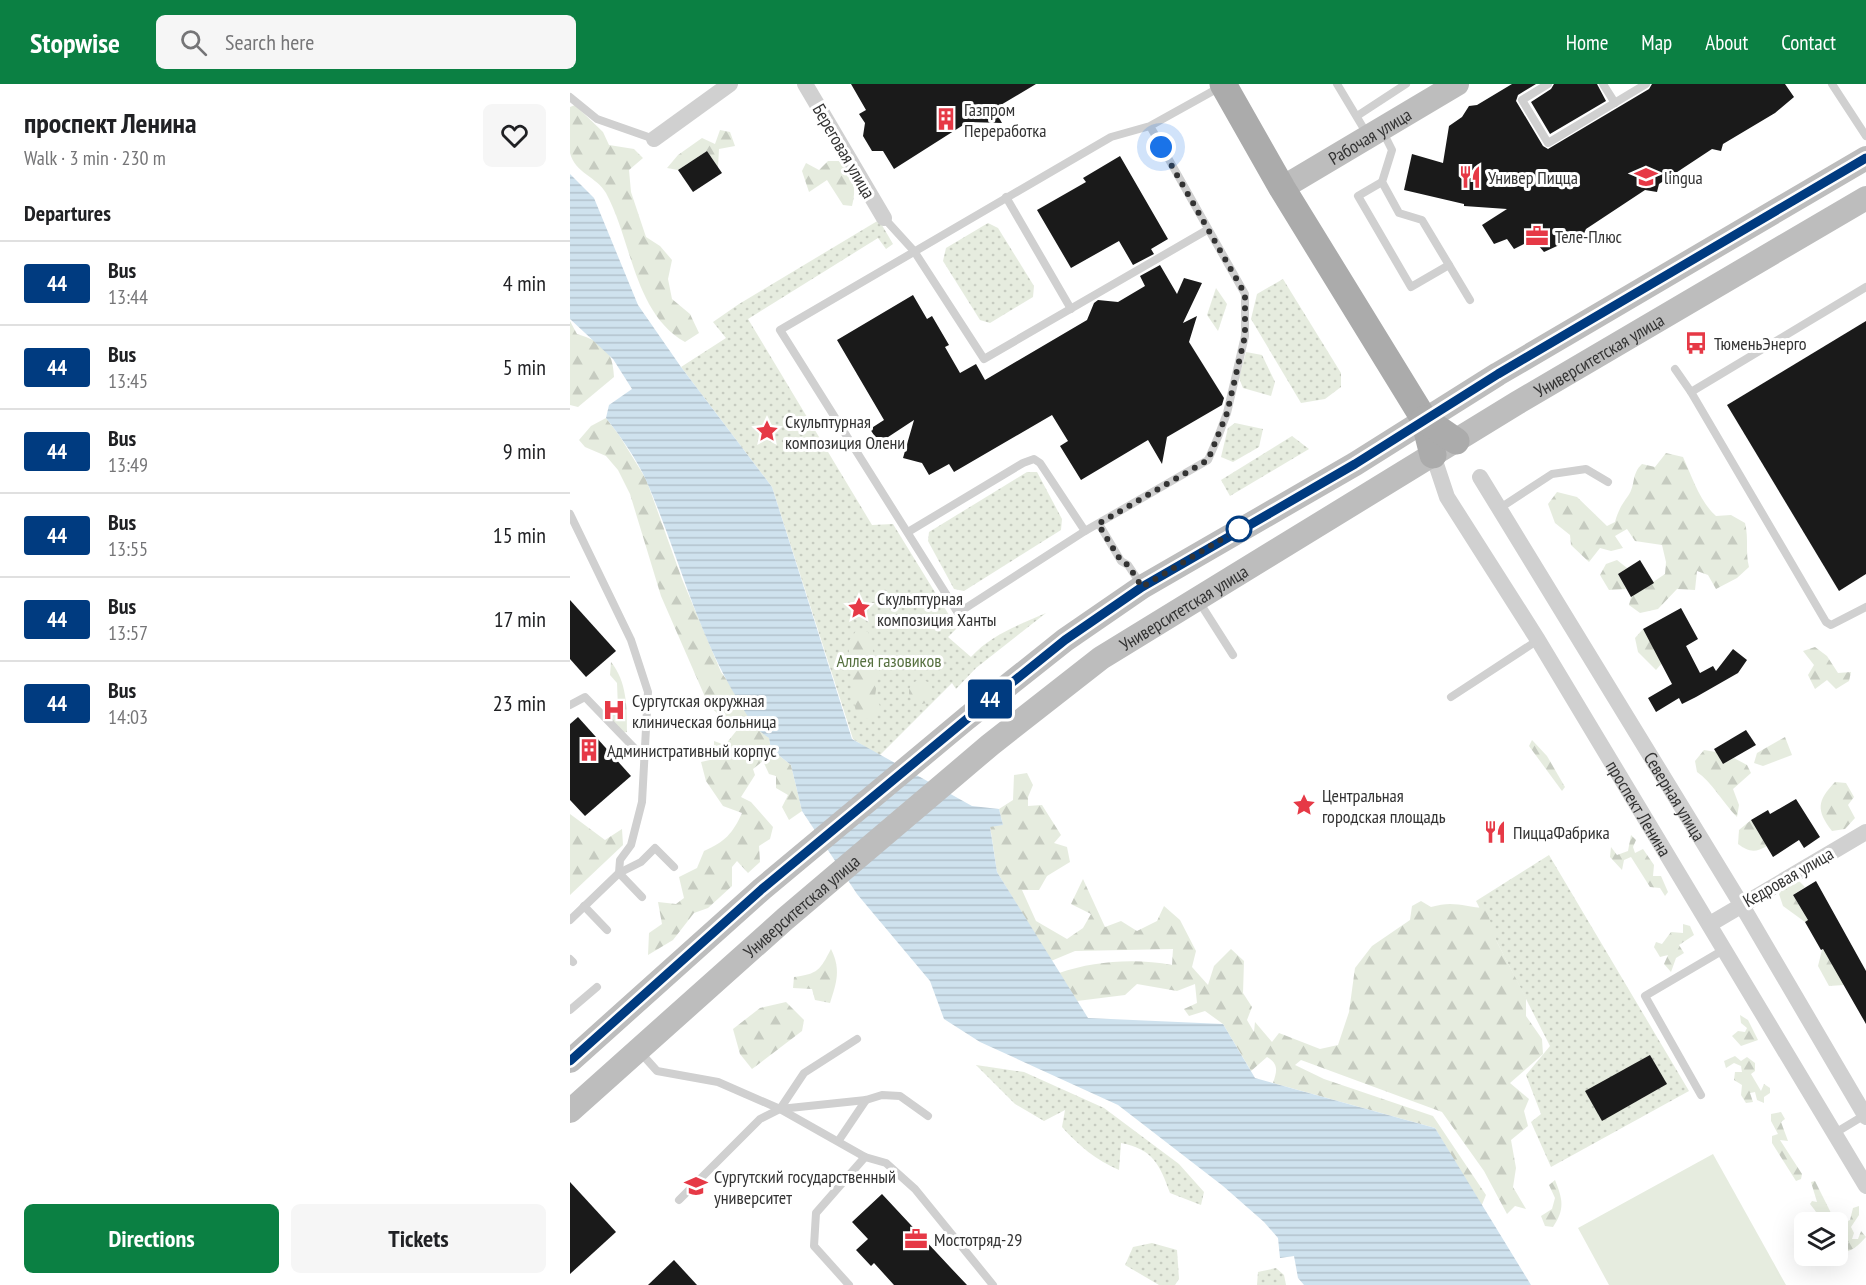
<!DOCTYPE html>
<meta charset="utf-8">
<style>
body{margin:0;font-family:"PT Sans Narrow",sans-serif;background:#f6f6f6;color:#202124;height:100vh;display:flex;flex-direction:column;font-size:22px;white-space:nowrap}
*{box-sizing:border-box;margin:0}
p{font-size:20px;color:#757577}
.icon{flex:none;width:33px;height:33px;fill:none;stroke:currentColor;stroke-width:2;stroke-linecap:round;stroke-linejoin:round}
.map{position:relative;flex:1;overflow:hidden}
.panel{display:flex;flex-direction:column;background:#fff;width:570px}
.panel>*{flex:none}
.badge{padding:0 12px;border-radius:4px;font-size:21px;line-height:39px}
.controls{position:absolute;left:1224px;top:1128px;display:grid;gap:12px}
.controls a{display:grid;place-items:center;width:54px;height:54px;border-radius:9px;background:#fff;box-shadow:0 6px 24px #0002;font-size:30px}
.you{position:absolute;width:30px;height:30px;margin:-15px;border:4px solid #fff;border-radius:50%;background:#1a73e8;box-shadow:0 0 0 9px #1a73e833}
.map>.badge{position:absolute;translate:-50% -50%;box-shadow:0 0 0 3px #fff}
h2{padding:0 24px;font-size:22px;line-height:54px}
.round{display:grid;place-items:center;flex:none;width:63px;height:63px;border-radius:9px;background:#f6f6f6}
.overview{display:flex;align-items:center;justify-content:space-between;height:102px;padding:0 24px}
h1{font-size:28px;font-weight:700;line-height:45px}
.button{display:flex;gap:12px;margin-top:auto;padding:12px 24px}
.button a{flex:1;height:69px;border-radius:9px;background:#0b8043;color:#fff;font-size:24px;font-weight:700;line-height:69px;text-align:center}
.button a+a{background:#f6f6f6;color:#202124}
ul{padding:0;list-style:none}
li{display:flex;align-items:center;gap:18px;height:84px;padding:0 24px;border-top:2px solid #e0e0e0}
li div{flex:1}
li b{display:block;font-size:22px}
li em{font-style:normal}
li .badge{min-width:66px;font-weight:700;text-align:center}
header{display:flex;align-items:center;gap:36px;box-sizing:border-box;height:84px;padding:0 30px;background:#0b8043;color:#fff}
header strong{font-size:28px}
nav{display:flex;gap:33px;margin-inline-start:auto;font-size:21px}
.search{width:420px;height:54px;background:#f6f6f6;display:flex;align-items:center;gap:15px;box-sizing:border-box;padding:0 21px;border-radius:9px;color:#757577;font-size:22px}
main{display:flex;flex:1;min-height:0}
.map>svg:first-child{display:block}
</style>
<header>
<strong>Stopwise</strong>
<div class="search"><svg class="icon" aria-label="search" viewBox="0 0 24 24"><circle cx="10" cy="10" r="6"/><path d="M15 15l6 6"/></svg>Search here</div>
<nav><a>Home</a><a>Map</a><a>About</a><a>Contact</a></nav>
</header>
<main>
<section class="panel">
<div class="overview"><div><h1>проспект Ленина</h1><p>Walk · 3 min · 230 m</p></div><a class="round"><svg class="icon" aria-label="heart" viewBox="0 0 24 24"><path d="M12 20l-8-8c-3-5 5-10 8-4 3-6 11-1 8 4z"/></svg></a></div>
<h2>Departures</h2>
<ul>
<li><span class="badge" style="background:#003b80;color:#fff">44</span><div><b>Bus</b><p>13:44</p></div><em>4 min</em></li>
<li><span class="badge" style="background:#003b80;color:#fff">44</span><div><b>Bus</b><p>13:45</p></div><em>5 min</em></li>
<li><span class="badge" style="background:#003b80;color:#fff">44</span><div><b>Bus</b><p>13:49</p></div><em>9 min</em></li>
<li><span class="badge" style="background:#003b80;color:#fff">44</span><div><b>Bus</b><p>13:55</p></div><em>15 min</em></li>
<li><span class="badge" style="background:#003b80;color:#fff">44</span><div><b>Bus</b><p>13:57</p></div><em>17 min</em></li>
<li><span class="badge" style="background:#003b80;color:#fff">44</span><div><b>Bus</b><p>14:03</p></div><em>23 min</em></li>
</ul>
<div class="button"><a>Directions</a><a>Tickets</a></div>
</section>
<div class="map">
<svg width="1296" height="1201" viewBox="0 0 1296 1201">
<defs>
<pattern id="green-dots" width="8" height="8" patternUnits="userSpaceOnUse" patternTransform="scale(1.5)"><rect width="8" height="8" fill="#e6ecdf"/><path d="M2 2h.1M6 6h.1" fill="none" stroke="#c6cbc0" stroke-width="1.8" stroke-linecap="round"/></pattern>
<pattern id="forest-firs" width="22" height="20" patternUnits="userSpaceOnUse" patternTransform="scale(1.5)"><rect width="22" height="20" fill="#e6ecdf"/><path d="M5 1l3.5 6h-7zM16 11l3.5 6h-7z" fill="#c6cbc0"/></pattern>
<pattern id="water-rules" width="6" height="5" patternUnits="userSpaceOnUse" patternTransform="scale(1.5)"><rect width="6" height="5" fill="#cfe2ee"/><path d="M0 2.5h6" fill="none" stroke="#b2c2cd"/></pattern>
</defs>
<rect width="100%" height="100%" fill="#fff"/>
<!-- green -->
<g fill="url(#green-dots)">
<path d="M309 136 323 160 316 165 308 154 178 235 302 441 323 440 387 544 378 553 401 573C422 550 449 541 476 529L406 584 386 605 382 599 309 672 283 655 202 403 111 283 156 254 143 238 169 220Z"/>
<polygon points="418,139 428,144 464,202 463,213 420,239 410,236 373,177 376,164"/>
<polygon points="713,195 771,289 771,303 755,315 731,319 681,235 687,210"/>
<polygon points="646,204 657,220 648,247 637,231"/>
<polygon points="676,268 692,271 705,298 701,312 673,304 669,294"/>
<polygon points="665,339 693,345 689,363 663,378 651,373 658,344"/>
<polygon points="722,352 739,365 660,412 651,396"/>
<polygon points="457,388 467,388 492,435 491,446 394,507 384,505 358,457 359,448"/>
<polygon points="979,771 1119,1007 981,1083 961,1038 971,1030 956,991 980,962 906,817"/>
<path d="M406 981 454 988 534 1024 609 1080 634 1108 631 1121 600 1109C590 1081 583 1065 551 1059L549 1086C526 1076 509 1062 492 1043L495 1026 474 1037 445 1020Z"/>
<polygon points="582,1159 607,1166 609,1195 605,1201 589,1201 555,1181 563,1163"/>
<polygon points="706,1184 714,1191 716,1201 687,1201 688,1188"/>
</g>
<!-- forest -->
<g fill="url(#forest-firs)">
<path d="M5 21 33 48 39 61 64 65 73 74 59 86 61 108 76 153 90 162 102 176 98 195 102 215 120 230 129 249 115 258C64 229 62 157 36 109 27 93 5 89 0 69 0 55 0 37 0 23Z"/>
<polygon points="150,46 160,48 165,62 149,65 148,83 137,67 108,86 97,84 108,71 132,54 145,60"/>
<path d="M258 77H273C283 93 287 104 282 122L273 121 257 96 239 108 232 87 236 79 249 86Z"/>
<path d="M0 237 7 250C33 258 43 266 44 293L8 323 0 321Z"/>
<path d="M36 334 49 351 76 395 112 495 151 588 199 654 201 665 221 681 232 727 219 736 212 723 218 711 206 704V692L199 690 193 677 183 685 185 691 171 713 181 718 203 743 200 755 189 762 190 778 178 789 167 777 162 783V802L138 824 124 829 103 856 78 871 79 849 92 840 88 818 106 820 114 814 109 793 127 784 134 767C155 758 163 749 172 729L153 722 136 697 131 678 144 675V657L155 661 167 646 139 622 91 512 60 410 48 386 36 372 15 363 9 356 21 342Z"/>
<path d="M1096 369 1113 373C1122 393 1130 418 1146 432L1161 431 1175 439C1179 455 1175 468 1179 483L1167 494 1146 505 1138 491 1127 487 1125 506 1107 505 1088 525 1070 529 1059 521 1061 513 1095 490 1096 478 1092 461 1065 457 1057 445 1045 452 1053 464 1041 467 1030 464 1019 478 1001 461 1000 451 985 439 978 420 987 408 1007 413 1037 442 1045 438C1048 427 1052 420 1058 412 1066 401 1061 390 1072 380L1085 383Z"/>
<polygon points="1047,476 1057,484 1048,490 1056,505 1039,506 1030,491 1036,480"/>
<polygon points="1073,545 1092,579 1086,586 1068,568 1065,554"/>
<path d="M286 547 298 548C304 561 302 574 309 586L305 612 310 622 306 630 297 635 287 631C280 607 281 583 278 558Z"/>
<polygon points="1245,563 1257,572 1268,589 1281,588 1279,597 1266,605 1257,596 1245,605 1238,591 1244,581 1233,567"/>
<path d="M41 578C57 598 57 623 57 648L51 649 32 629 48 625 47 599 40 591Z"/>
<circle cx="351" cy="608" r="12"/>
<polygon points="1215,653 1222,671 1193,682 1184,679 1187,669"/>
<polygon points="962,656 977,672 995,703 992,707 959,662"/>
<path d="M1134 666 1146 668 1153 680 1164 674 1177 681 1181 689 1163 705 1169 721 1167 733C1154 720 1141 697 1127 688L1125 677Z"/>
<path d="M457 689 463 701 458 713V722L472 721 491 751 484 759 497 763 500 778 477 792 469 806H452L466 837 497 855 513 844 521 830 501 820 513 795 535 843 551 837 567 847 587 837 594 822 610 836 626 867 622 883 638 901 644 882 661 865 674 877 673 909 682 923 677 936 684 948 685 938 702 958 709 949 750 965 768 961 779 928 785 884 802 862 840 836 842 822 851 817 861 823C884 816 893 823 916 824L927 858 956 914V932L972 955 973 970 940 999 959 1015 954 1027 958 1042 941 1056 946 1084 943 1103 956 1125 945 1122 937 1130 914 1087 872 1028 731 976 725 981 754 995 863 1032 916 1111 911 1123 865 1044 703 999C707 987 709 980 697 973L681 987 653 940 635 927 619 932 614 925 627 919 625 900 607 907 567 900 555 911 507 917 489 889C524 877 565 874 602 881L603 865 505 867 481 877 427 788 420 742 433 741 429 725 443 716 444 691Z"/>
<path d="M1265 698 1276 699 1284 713 1278 721 1285 734 1275 745 1262 747C1246 726 1247 717 1265 698Z"/>
<polygon points="0,730 35,756 52,745 53,761 0,811"/>
<path d="M1181 736 1197 762C1185 769 1179 768 1168 760L1169 746Z"/>
<polygon points="1061,751 1066,756 1063,763 1065,769 1073,765 1084,781 1083,792 1091,792 1098,808 1095,812 1090,804 1080,803 1061,773 1054,776 1052,786 1040,773 1041,763 1047,771 1058,767"/>
<polygon points="1228,796 1235,803 1223,811 1238,836 1235,838 1213,822 1209,810 1214,802"/>
<polygon points="1113,840 1120,842 1124,851 1109,861 1114,869 1106,874 1101,888 1094,880 1098,871 1090,873 1084,863 1086,858 1092,860 1101,848 1113,849"/>
<polygon points="1261,864 1274,901 1259,902 1248,882 1252,866"/>
<path d="M261 865C271 885 267 898 260 919L245 916 242 905 223 904 224 893C248 890 250 886 261 865Z"/>
<polygon points="216,918 234,936 232,947 182,985 170,970 163,945 190,924"/>
<polygon points="1170,931 1178,936 1188,956 1171,962 1162,952 1168,947 1175,948 1177,944 1171,939"/>
<polygon points="1165,972 1171,977 1177,973 1185,979 1185,987 1181,990 1191,1007 1194,1000 1200,1004 1200,1009 1194,1013 1194,1019 1187,1016 1185,1008 1180,1009 1183,1018 1176,1019 1171,1011 1172,1001 1164,996 1165,988 1172,988 1171,982 1164,979 1156,984 1154,977"/>
<polygon points="1211,1028 1215,1035 1211,1038 1218,1057 1210,1056 1232,1090 1231,1095 1226,1097 1202,1059 1202,1052 1208,1050 1201,1037 1201,1030"/>
<path d="M985 1096C993 1116 995 1125 983 1143L975 1142 971 1132 982 1125 985 1114 979 1101Z"/>
<polygon points="1245,1097 1263,1133 1255,1131 1254,1138 1240,1120 1242,1117 1247,1118 1241,1098"/>
<path d="M1289 1122V1131L1281 1143 1284 1149 1282 1155H1288L1291 1147 1296 1153C1287 1163 1281 1169 1268 1168V1162L1279 1159 1273 1154 1278 1146 1272 1140 1280 1136 1283 1124Z"/>
</g>
<!-- pitch -->
<polygon fill="#e6ecdf" points="1143,1070 1216,1201 1039,1201 1008,1144"/>
<!-- water -->
<path fill="url(#water-rules)" d="M0 90 24 114 68 221 111 283 202 403 282 655 402 722 429 725 433 741 420 743 427 788 518 934 653 940 685 994 865 1044 961 1201H734L728 1194 724 1172 710 1174 708 1154 694 1138 653 1102 548 1021 410 958 374 935 360 897 287 810 232 727 221 681 201 665 199 654C184 645 177 631 168 616 126 547 108 469 76 396 66 374 51 353 36 334L39 321 62 305 43 275 0 235Z"/>
<!-- building -->
<g fill="#1a1a1a">
<polygon points="281,0 466,0 424,25 432,39 398,38 324,85 313,67 302,67 293,52 295,39 289,30 296,26"/>
<polygon points="942,0 966,0 948,11 946,17 973,62 978,65 1079,5 1082,0 1215,0 1224,13 1205,29 1153,60 1151,67 1142,65 1089,100 1087,108 1075,106 1016,145 1011,156 998,157 974,168 968,161 962,162 960,157 944,165 937,155 924,160 912,141 937,125 894,122 894,120 834,106 842,70 873,79 879,42 892,33 899,22 907,21"/>
<polygon points="984,0 1027,0 1036,17 980,50 961,18 981,5"/>
<polygon points="137,67 152,89 123,108 108,86"/>
<polygon points="550,72 598,155 581,165 584,170 563,181 549,157 501,184 467,126 516,98 513,94"/>
<polygon points="590,181 607,210 614,194 632,199 613,239 627,232 619,258 654,314 652,321 597,353 592,380 578,356 511,396 490,362 498,357 482,331 384,388 379,380 359,391 352,379 333,374 344,336 309,359 300,345 314,336 267,256 343,211 357,235 362,232 379,261 375,263 390,289 406,280 415,296 517,236 524,219 528,216 548,218 575,202 570,192"/>
<polygon points="1296,237 1296,490 1269,507 1157,321"/>
<polygon points="1070,476 1084,499 1061,513 1048,490"/>
<polygon points="0,516 46,567 16,593 0,575"/>
<polygon points="1111,524 1128,555 1116,562 1130,589 1143,582 1146,587 1163,565 1177,576 1168,589 1126,613 1112,620 1109,614 1086,628 1078,614 1102,600 1073,545"/>
<polygon points="8,633 61,692 15,732 0,716 0,640"/>
<polygon points="1176,646 1186,661 1153,680 1144,665"/>
<polygon points="1226,715 1250,753 1234,764 1229,756 1203,773 1181,736 1198,726 1200,730"/>
<polygon points="1246,797 1296,887 1296,940 1253,865 1251,866 1235,838 1238,836 1223,811"/>
<polygon points="1080,971 1097,1000 1032,1037 1015,1007"/>
<polygon points="0,1098 46,1148 0,1190"/>
<polygon points="312,1110 380,1183 397,1201 324,1201 304,1179 301,1182 286,1166 298,1155 282,1138"/>
<polygon points="104,1176 127,1201 78,1201"/>
</g>
<g fill="none" stroke-linecap="round" stroke-linejoin="round">
<!-- lane -->
<g stroke="#d0d0d0" stroke-width="8">
<polyline points="767,0 797,50"/>
<polyline points="978,0 952,16 978,59 1076,0"/>
<polyline points="1033,0 1045,19"/>
<polyline points="1262,0 1296,52"/>
<polyline points="0,13 27,35 84,55"/>
<polyline points="787,32 836,0"/>
<polyline points="580,42 675,210 675,252 657,329 648,353 638,376 515,447 388,529 210,246 541,53 580,42 652,2"/>
<polyline points="812,46 822,66 812,98 829,129 852,136 900,216"/>
<polyline points="812,98 788,112 841,203 879,181"/>
<polyline points="436,113 501,225"/>
<polyline points="314,134 344,167 414,275 637,146"/>
<polyline points="1105,285 1121,308 1256,538 1261,541 1296,523"/>
<polyline points="1121,308 1296,203"/>
<polyline points="930,424 982,390 1016,385 1038,398"/>
<polyline points="0,430 61,556 78,608 72,718 61,761 50,776 49,789 72,813"/>
<polyline points="529,440 551,477 558,481 572,502"/>
<polyline points="338,448 453,379 464,375 470,379 515,447"/>
<polyline points="628,516 663,571"/>
<polyline points="881,613 968,556"/>
<polyline points="0,621 15,613 74,674"/>
<polyline points="14,822 37,846"/>
<polyline points="0,836 49,789 71,778 85,764 104,783"/>
<polyline points="0,875 3,878"/>
<polyline points="0,926 27,903"/>
<polyline points="70,968 87,987 148,998 210,1025 295,1073 316,1079 345,1105 423,1201"/>
<polyline points="1131,1011 1075,912 1155,865"/>
<polyline points="210,1025 234,989 287,955"/>
<polyline points="1265,1049 1295,1031"/>
<polyline points="269,1056 296,1016"/>
<polyline points="109,1116 190,1035 210,1025 296,1016 312,1011 330,1012 358,1032"/>
<polyline points="279,1201 244,1162 246,1129 295,1073"/>
</g>
<!-- street -->
<g stroke="#d0d0d0" stroke-width="16">
<polyline points="235,0 314,134"/>
<polyline points="84,55 160,0"/>
<path id="s1" d="M863 371 877 413 968 556 1296 1102"/>
<path id="s2" d="M910 393 1171 820 1296 1033"/>
<polyline points="1140,840 1296,748"/>
</g>
<!-- secondary -->
<g stroke="#bdbdbd" stroke-width="24">
<path id="s3" d="M712 104 887 0"/>
<polyline points="0,977 192,805 397,634 495,556 572,503 785,380 928,290 1296,74"/>
<path id="s4" d="M0 1027 215 835 420 661 531 574 947 319 1296 114"/>
</g>
<!-- primary -->
<g stroke="#ababab" stroke-width="27">
<polyline points="653,0 712,104 854,335 863,371"/>
<polyline points="854,335 886,357"/>
</g>
</g>
<g fill="none" stroke-linecap="round" stroke-linejoin="round">
<!-- line casing -->
<g stroke="#fff" stroke-width="14">
<polyline id="line" points="0,977 192,805 398,634 495,556 572,503 785,380 928,290 1296,74"/>
</g>
<!-- line -->
<use href="#line" stroke="#003b80" stroke-width="9"/>
<!-- walk -->
<polyline stroke="#333" stroke-width="6" stroke-dasharray="0 10.8" points="591,63 675,210 675,252 657,329 638,376 528,440 551,477 558,481 572,503 669,445"/>
</g>
<!-- icons -->
<defs>
<g id="building-bare" transform="scale(1.8)"><path d="M-4-6H4V6H1V3H-1V6H-4ZM-2.5-4.3h1.7v1.8h-1.7ZM.8-4.3h1.7v1.8H.8ZM-2.5-1h1.7V.8h-1.7ZM.8-1h1.7V.8H.8Z" fill="#e63946" stroke="#fff" stroke-width="2.5" paint-order="stroke"/></g>
<g id="restaurant-bare" transform="scale(1.8)"><path d="M-5-6h1v4h1v-4h1v4h1v-4h1v5L-1.5 .5V6h-2V.5L-5-1ZM5-6V6H3V1.5H1.5Q1.5-4 5-6Z" fill="#e63946" stroke="#fff" stroke-width="2.5" paint-order="stroke"/></g>
<g id="school-bare" transform="scale(1.8)"><path d="M0-5L7-2L0 1L-7-2ZM-4 1L0 2.5L4 1V4Q0 6-4 4Z" fill="#e63946" stroke="#fff" stroke-width="2.5" paint-order="stroke"/></g>
<g id="office-bare" transform="scale(1.8)"><path d="M-6-3h4V-5.5h4V-3h4V5H-6ZM-1-4.5V-3h2v-1.5ZM-6 0V1H6V0Z" fill="#e63946" stroke="#fff" stroke-width="2.5" paint-order="stroke"/></g>
<g id="bus-bare" transform="scale(1.8)"><path d="M-5-6H5V4H4V6H2V4H-2V6H-4V4H-5ZM-3.5-4V0h7V-4ZM-3.5 1.2v1.5H-2V1.2ZM2 1.2v1.5H3.5V1.2Z" fill="#e63946" stroke="#fff" stroke-width="2.5" paint-order="stroke"/></g>
<g id="sight-bare" transform="scale(1.8)"><path d="M0-6L1.8-2.2L6-1.7L2.9 1.2L3.7 5.4L0 3.3L-3.7 5.4L-2.9 1.2L-6-1.7L-1.8-2.2Z" fill="#e63946" stroke="#fff" stroke-width="2.5" paint-order="stroke"/></g>
<g id="hospital-bare" transform="scale(1.8)"><path d="M-5-5h3v3.5h4V-5h3V5h-3V1.5h-4V5h-3Z" fill="#e63946" stroke="#fff" stroke-width="2.5" paint-order="stroke"/></g>
<g id="university-bare" transform="scale(1.8)"><path d="M0-5L7-2L0 1L-7-2ZM-4 1L0 2.5L4 1V4Q0 6-4 4Z" fill="#e63946" stroke="#fff" stroke-width="2.5" paint-order="stroke"/></g>
</defs>
<g fill-rule="evenodd">
<use href="#building-bare" x="376" y="35"/>
<use href="#restaurant-bare" x="900" y="93"/>
<use href="#school-bare" x="1076" y="93"/>
<use href="#office-bare" x="967" y="152"/>
<use href="#bus-bare" x="1126" y="259"/>
<use href="#sight-bare" x="197" y="347"/>
<use href="#sight-bare" x="289" y="524"/>
<use href="#hospital-bare" x="44" y="626"/>
<use href="#building-bare" x="19" y="666"/>
<use href="#sight-bare" x="734" y="721"/>
<use href="#restaurant-bare" x="925" y="748"/>
<use href="#university-bare" x="126" y="1102"/>
<use href="#office-bare" x="346" y="1155"/>
</g>
<!-- markers -->
<circle fill="#fff" stroke="#003b80" stroke-width="3" cx="669" cy="445" r="12"/>
<g text-anchor="middle" dominant-baseline="central" stroke-width="6" stroke-linejoin="round" paint-order="stroke">
<!-- poi labels -->
<g font-size="18" fill="#333" stroke="#fff" text-anchor="start">
<text x="394" y="25">Газпром<tspan x="394" dy="21">Переработка</tspan></text>
<text x="918" y="93">Универ Пицца</text>
<text x="1094" y="93">lingua</text>
<text x="985" y="152">Теле-Плюс</text>
<text x="1144" y="259">ТюменьЭнерго</text>
<text x="215" y="337">Скульптурная<tspan x="215" dy="21">композиция Олени</tspan></text>
<text x="307" y="514">Скульптурная<tspan x="307" dy="21">композиция Ханты</tspan></text>
<text x="62" y="616">Сургутская окружная<tspan x="62" dy="21">клиническая больница</tspan></text>
<text x="37" y="666">Административный корпус</text>
<text x="752" y="711">Центральная<tspan x="752" dy="21">городская площадь</tspan></text>
<text x="943" y="748">ПиццаФабрика</text>
<text x="144" y="1092">Сургутский государственный<tspan x="144" dy="21">университет</tspan></text>
<text x="364" y="1155">Мостотряд-29</text>
</g>
<!-- street labels -->
<g font-size="18" fill="#333" stroke="#fff">
<text stroke="none"><textPath href="#s3" startOffset="102">Рабочая улица</textPath></text>
<text transform="translate(274 67) rotate(60)">Береговая улица</text>
<text stroke="none"><textPath href="#s4" startOffset="1281">Университетская улица</textPath></text>
<text stroke="none"><textPath href="#s4" startOffset="795">Университетская улица</textPath></text>
<text stroke="none"><textPath href="#s2" startOffset="374">Северная улица</textPath></text>
<text stroke="none"><textPath href="#s1" startOffset="410">проспект Ленина</textPath></text>
<text transform="translate(1218 793) rotate(-30)">Кедровая улица</text>
<text stroke="none"><textPath href="#s4" startOffset="309">Университетская улица</textPath></text>
</g>
<!-- park labels -->
<g font-size="18" fill="#56703f" stroke="#fff">
<text x="319" y="576">Аллея газовиков</text>
</g>
</g>
</svg>
<div class="controls">
<a><svg class="icon" aria-label="layers" viewBox="0 0 24 24"><path d="M12 4l9 5-9 5-9-5zM3 14l9 5 9-5"/></svg></a>
</div>
<div class="you" style="left:591px;top:63px"></div>
<b class="badge" style="left:420px;top:615px;background:#003b80;color:#fff">44</b>
</div>
</main>
